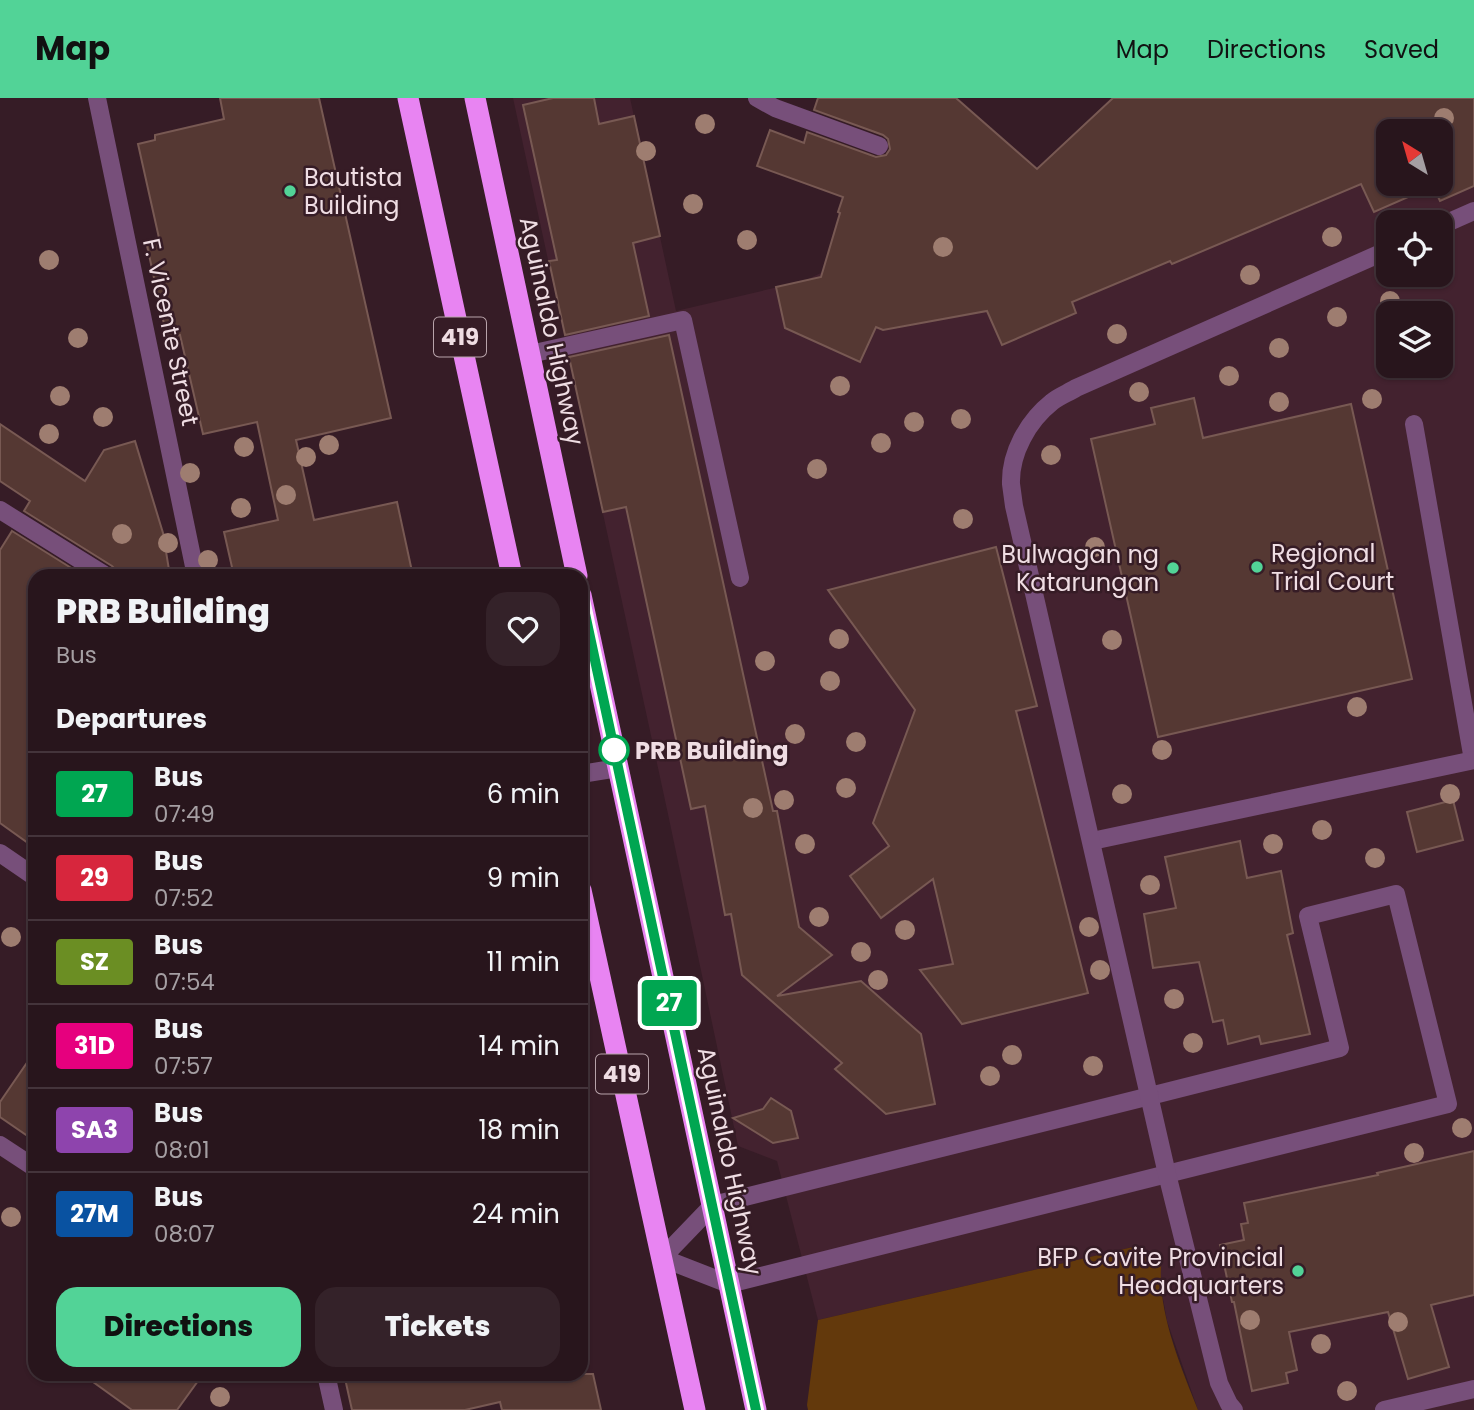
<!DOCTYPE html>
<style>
body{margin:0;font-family:Poppins,sans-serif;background:#342229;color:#f1f3f6;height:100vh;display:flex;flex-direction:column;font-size:26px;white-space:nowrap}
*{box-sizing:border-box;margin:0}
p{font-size:23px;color:#a59fa3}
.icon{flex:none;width:38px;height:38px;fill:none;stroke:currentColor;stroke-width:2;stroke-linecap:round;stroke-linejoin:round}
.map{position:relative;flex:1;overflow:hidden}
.drawer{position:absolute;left:28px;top:471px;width:560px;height:812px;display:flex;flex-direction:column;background:#28151c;border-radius:21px;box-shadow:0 2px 5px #0004,0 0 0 2px #44343b}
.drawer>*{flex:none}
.badge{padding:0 14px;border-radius:5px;font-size:24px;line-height:46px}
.needle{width:46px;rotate:323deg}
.controls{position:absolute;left:1376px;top:21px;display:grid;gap:14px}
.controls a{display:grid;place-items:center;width:77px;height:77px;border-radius:14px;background:#28151c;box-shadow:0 2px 5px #0004,0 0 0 2px #44343b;font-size:35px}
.map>.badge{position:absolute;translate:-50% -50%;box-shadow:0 0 0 4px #fff}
h2{padding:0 28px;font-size:26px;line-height:63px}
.round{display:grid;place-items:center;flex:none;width:74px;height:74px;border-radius:21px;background:#342229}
.summary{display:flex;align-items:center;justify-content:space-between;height:119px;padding:0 28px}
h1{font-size:33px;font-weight:800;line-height:52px}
.action{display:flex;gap:14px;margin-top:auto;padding:14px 28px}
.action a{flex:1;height:80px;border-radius:21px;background:#52d397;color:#111;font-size:28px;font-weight:800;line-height:80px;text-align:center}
.action a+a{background:#342229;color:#f1f3f6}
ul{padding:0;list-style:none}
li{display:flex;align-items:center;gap:21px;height:84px;padding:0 28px;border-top:2px solid #44343b}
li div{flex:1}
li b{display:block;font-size:26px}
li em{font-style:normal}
li .badge{min-width:77px;font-weight:700;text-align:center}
header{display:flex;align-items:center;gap:42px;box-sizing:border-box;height:98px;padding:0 35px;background:#52d397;color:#111}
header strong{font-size:33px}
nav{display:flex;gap:38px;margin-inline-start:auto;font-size:24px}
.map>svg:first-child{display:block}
</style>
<header>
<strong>Map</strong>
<nav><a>Map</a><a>Directions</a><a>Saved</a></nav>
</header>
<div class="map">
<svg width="1474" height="1312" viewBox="0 0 1474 1312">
<rect width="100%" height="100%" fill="#361c26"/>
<!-- built -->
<path fill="#43222f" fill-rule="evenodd" d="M513 0H630L676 213 804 183 1032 75 1113 0H1474V1312H1198L1167 1223 1159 1178 1161 1159 1133 1149 818 1222 777 1063 738 1048 668 716ZM1388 33H1440V86H1388ZM1388 124H1440V177H1388ZM1388 215H1440V268H1388Z"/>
<!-- green -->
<path fill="#63390c" d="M1133 1149 1162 1159C1155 1209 1180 1266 1198 1312H808L807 1307 818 1222Z"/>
<!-- building -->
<g fill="#553833" stroke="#785953" stroke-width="2" fill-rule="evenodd">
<polygon points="220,0 319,0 391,320 296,342 314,422 397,404 413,478 234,478 224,434 278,422 257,324 203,336 180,237 167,240 146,143 159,140 138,46 155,42 155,37 224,21"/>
<polygon points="553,0 594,0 599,26 634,18 660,138 633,145 649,218 565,237 549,163 557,162 523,7"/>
<path d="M818 0H956L1037 71 1113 0H1474V88L1440 103 1433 88 1374 114 1361 86 1172 166 1170 163 1072 204 1076 215 1002 247 987 213 883 232 876 229 860 264 785 230 776 189 821 179 840 115 838 114 843 99 757 68 770 32 804 45 807 34 876 59 886 57 890 51 888 41 883 37 814 12ZM1388 33H1440V86H1388Z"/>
<polygon points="669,237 773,713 777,713 799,829 832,857 777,898 861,883 921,936 935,1006 886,1016 835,971 842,965 742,877 731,816 725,817 705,708 691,711 626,409 603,414 569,259"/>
<polygon points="1194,300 1203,340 1351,306 1412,581 1158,639 1091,341 1155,326 1151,310"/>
<polygon points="0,326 85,383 104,352 135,343 163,435 170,478 117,478 116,472 112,468 24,413 30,403 0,383"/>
<polygon points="12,433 84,478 35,478 35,750 0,725 0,452"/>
<polygon points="996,449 1037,608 1016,613 1088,895 962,926 920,872 953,866 933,781 881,820 850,778 889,748 873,725 915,612 828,492"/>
<polygon points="1453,702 1463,742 1417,754 1407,714"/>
<polygon points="1240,743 1247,780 1281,773 1293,835 1287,837 1310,936 1261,946 1259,938 1228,946 1223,922 1213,924 1199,864 1153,870 1144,816 1176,810 1165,759"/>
<polygon points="35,953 35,1043 0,1019 0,1004"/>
<polygon points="771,1000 791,1013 798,1040 773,1045 733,1020 763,1011"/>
<polygon points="1474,1053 1474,1197 1431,1207 1449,1269 1408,1281 1388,1214 1289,1234 1297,1272 1286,1275 1288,1285 1252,1293 1234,1204 1232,1204 1220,1147 1244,1142 1241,1126 1248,1125 1244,1105 1378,1077 1377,1075"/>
<polygon points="82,1276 203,1276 177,1312 132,1312"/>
<polygon points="344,1276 593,1276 601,1312 502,1312 500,1304 465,1312 352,1312"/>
</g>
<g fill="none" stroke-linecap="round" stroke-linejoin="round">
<!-- lane -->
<g stroke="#774f7a" stroke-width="18">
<polyline points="530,256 683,222 740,480"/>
<polyline points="1414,326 1473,662"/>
<polyline points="1150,998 1340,950 1308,818 1396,796 1448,1006 1167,1076"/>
</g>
<!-- street -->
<g stroke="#774f7a" stroke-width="18">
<polyline points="97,0 196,478"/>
<polyline points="757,0 775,10 879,48"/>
<polyline points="1440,128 1474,113"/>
<polyline points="0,412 106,478"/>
<polyline points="581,676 618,670"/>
<polyline points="1092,743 1474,662"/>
<polyline points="0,755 35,779"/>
<polyline points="1150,998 713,1107 662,1160 729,1186 1167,1076"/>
<polyline points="0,1047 35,1070"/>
<polyline points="326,1276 334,1312"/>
<path d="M1234 1312 1229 1306 1219 1285 1167 1076 1014 408C1013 401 1012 393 1011 386 1010 355 1028 323 1052 304 1059 298 1068 295 1076 290L1388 152"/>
<polyline points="1384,1312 1474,1291"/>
</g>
<!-- highway -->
<g stroke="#e884f2" stroke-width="21">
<polyline points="408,0 512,478"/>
<polyline points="475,0 577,478"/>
<polyline points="581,497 756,1312"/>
<polyline points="581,792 695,1312"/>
</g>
</g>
<!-- trees -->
<g fill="#9e7d70">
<circle cx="1444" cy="20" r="10"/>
<circle cx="705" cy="26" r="10"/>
<circle cx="646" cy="53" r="10"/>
<circle cx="693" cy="106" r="10"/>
<circle cx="1332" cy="139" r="10"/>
<circle cx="747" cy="142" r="10"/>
<circle cx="943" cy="149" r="10"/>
<circle cx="49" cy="162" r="10"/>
<circle cx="1250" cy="177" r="10"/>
<circle cx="1390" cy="203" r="10"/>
<circle cx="1337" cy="219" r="10"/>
<circle cx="1117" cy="236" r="10"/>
<circle cx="78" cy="240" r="10"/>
<circle cx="1279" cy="250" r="10"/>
<circle cx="1229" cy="278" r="10"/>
<circle cx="840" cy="288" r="10"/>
<circle cx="1139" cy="294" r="10"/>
<circle cx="60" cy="298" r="10"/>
<circle cx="1372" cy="301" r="10"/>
<circle cx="1279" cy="304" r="10"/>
<circle cx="103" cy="319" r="10"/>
<circle cx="961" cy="321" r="10"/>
<circle cx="914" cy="324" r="10"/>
<circle cx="49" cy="336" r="10"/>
<circle cx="881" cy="345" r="10"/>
<circle cx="329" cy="347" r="10"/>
<circle cx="244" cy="349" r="10"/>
<circle cx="1051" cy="357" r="10"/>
<circle cx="306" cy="359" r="10"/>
<circle cx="817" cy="371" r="10"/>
<circle cx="190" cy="375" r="10"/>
<circle cx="286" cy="397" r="10"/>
<circle cx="241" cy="410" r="10"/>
<circle cx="963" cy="421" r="10"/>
<circle cx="122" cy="436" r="10"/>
<circle cx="168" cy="445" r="10"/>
<circle cx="1095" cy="449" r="10"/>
<circle cx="208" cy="462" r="10"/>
<circle cx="839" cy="541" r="10"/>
<circle cx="1112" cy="542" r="10"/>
<circle cx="765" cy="563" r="10"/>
<circle cx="830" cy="583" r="10"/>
<circle cx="1357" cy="609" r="10"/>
<circle cx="795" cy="636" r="10"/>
<circle cx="856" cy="644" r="10"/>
<circle cx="1162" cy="652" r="10"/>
<circle cx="846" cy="690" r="10"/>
<circle cx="1122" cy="696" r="10"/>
<circle cx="1450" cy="696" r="10"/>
<circle cx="784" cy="702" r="10"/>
<circle cx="753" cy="710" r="10"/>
<circle cx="1322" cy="732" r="10"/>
<circle cx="805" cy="746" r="10"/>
<circle cx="1273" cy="746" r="10"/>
<circle cx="1375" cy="760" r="10"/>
<circle cx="1150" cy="787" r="10"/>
<circle cx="819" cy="819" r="10"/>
<circle cx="1089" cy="829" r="10"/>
<circle cx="905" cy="832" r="10"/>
<circle cx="11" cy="839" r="10"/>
<circle cx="861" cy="854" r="10"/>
<circle cx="1100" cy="872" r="10"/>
<circle cx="878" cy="882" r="10"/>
<circle cx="1174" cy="901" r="10"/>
<circle cx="1193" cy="945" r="10"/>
<circle cx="1012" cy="957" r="10"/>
<circle cx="1093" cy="968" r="10"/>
<circle cx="990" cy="978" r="10"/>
<circle cx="1462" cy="1030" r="10"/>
<circle cx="1414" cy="1055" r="10"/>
<circle cx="11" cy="1119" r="10"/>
<circle cx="1250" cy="1222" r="10"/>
<circle cx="1398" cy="1224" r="10"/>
<circle cx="1321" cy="1246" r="10"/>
<circle cx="1347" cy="1293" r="10"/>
<circle cx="220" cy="1299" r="10"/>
</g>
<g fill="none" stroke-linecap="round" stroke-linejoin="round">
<!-- line casing -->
<g stroke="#fff" stroke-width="16">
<polyline id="line" points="581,497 756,1312"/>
</g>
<!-- line -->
<use href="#line" stroke="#00a651" stroke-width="10"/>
</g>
<!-- markers -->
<g fill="#52d397" stroke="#361c26" stroke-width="2.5">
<circle cx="290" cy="93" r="7"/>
<circle cx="1257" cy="469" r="7"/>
<circle cx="1173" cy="470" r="7"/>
<circle cx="1298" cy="1173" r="7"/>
</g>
<circle fill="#fff" stroke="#00a651" stroke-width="3.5" cx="614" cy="652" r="14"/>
<g text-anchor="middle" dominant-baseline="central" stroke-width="5" stroke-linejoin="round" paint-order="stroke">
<!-- shield labels -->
<g fill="#361c26" stroke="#b8a3aa" stroke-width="2">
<rect x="434" y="219.5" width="52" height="39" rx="5"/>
<rect x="596" y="956.5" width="52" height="39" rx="5"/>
</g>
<g font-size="23" font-weight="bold" fill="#efdde3">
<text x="460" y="239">419</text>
<text x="622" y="976">419</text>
</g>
<!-- poi labels -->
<g font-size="24" fill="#efdde3" stroke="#361c26" text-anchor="start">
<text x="304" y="79">Bautista<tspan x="304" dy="28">Building</tspan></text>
<text x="1271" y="455">Regional<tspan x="1271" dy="28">Trial Court</tspan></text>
<text x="1159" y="456" text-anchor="end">Bulwagan ng<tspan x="1159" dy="28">Katarungan</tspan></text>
<text x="1284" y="1159" text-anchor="end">BFP Cavite Provincial<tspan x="1284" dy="28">Headquarters</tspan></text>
</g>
<!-- street labels -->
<g font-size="24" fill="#efdde3" stroke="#361c26">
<text transform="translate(552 233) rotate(78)">Aguinaldo Highway</text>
<text transform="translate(171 234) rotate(78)">F. Vicente Street</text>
<text transform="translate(730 1063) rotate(78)">Aguinaldo Highway</text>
</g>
<!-- stop labels -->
<g font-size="24" font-weight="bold" fill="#efdde3" stroke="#361c26" text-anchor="start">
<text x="635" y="652">PRB Building</text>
</g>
</g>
</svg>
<div class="controls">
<a><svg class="needle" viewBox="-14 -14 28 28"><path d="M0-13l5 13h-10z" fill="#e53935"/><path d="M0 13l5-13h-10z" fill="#a59fa3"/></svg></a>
<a><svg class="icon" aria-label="locate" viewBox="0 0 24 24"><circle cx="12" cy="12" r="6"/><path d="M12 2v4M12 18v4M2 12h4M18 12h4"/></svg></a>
<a><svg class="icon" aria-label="layers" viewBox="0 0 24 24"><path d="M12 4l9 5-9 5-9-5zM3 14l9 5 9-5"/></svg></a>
</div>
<b class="badge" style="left:669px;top:905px;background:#00a651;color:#fff">27</b>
<section class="drawer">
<div class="summary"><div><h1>PRB Building</h1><p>Bus</p></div><a class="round"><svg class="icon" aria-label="heart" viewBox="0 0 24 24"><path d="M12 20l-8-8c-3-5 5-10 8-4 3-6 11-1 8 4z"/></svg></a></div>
<h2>Departures</h2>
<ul>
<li><span class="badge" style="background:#00a651;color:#fff">27</span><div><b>Bus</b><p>07:49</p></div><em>6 min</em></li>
<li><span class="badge" style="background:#d7263d;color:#fff">29</span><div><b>Bus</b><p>07:52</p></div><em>9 min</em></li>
<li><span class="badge" style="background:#6b8e23;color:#fff">SZ</span><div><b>Bus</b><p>07:54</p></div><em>11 min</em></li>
<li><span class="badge" style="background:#e6007e;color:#fff">31D</span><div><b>Bus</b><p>07:57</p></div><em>14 min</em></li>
<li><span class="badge" style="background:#8e44ad;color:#fff">SA3</span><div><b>Bus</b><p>08:01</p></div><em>18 min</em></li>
<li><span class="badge" style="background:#0952a1;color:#fff">27M</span><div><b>Bus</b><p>08:07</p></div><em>24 min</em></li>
</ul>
<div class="action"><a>Directions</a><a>Tickets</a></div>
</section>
</div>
